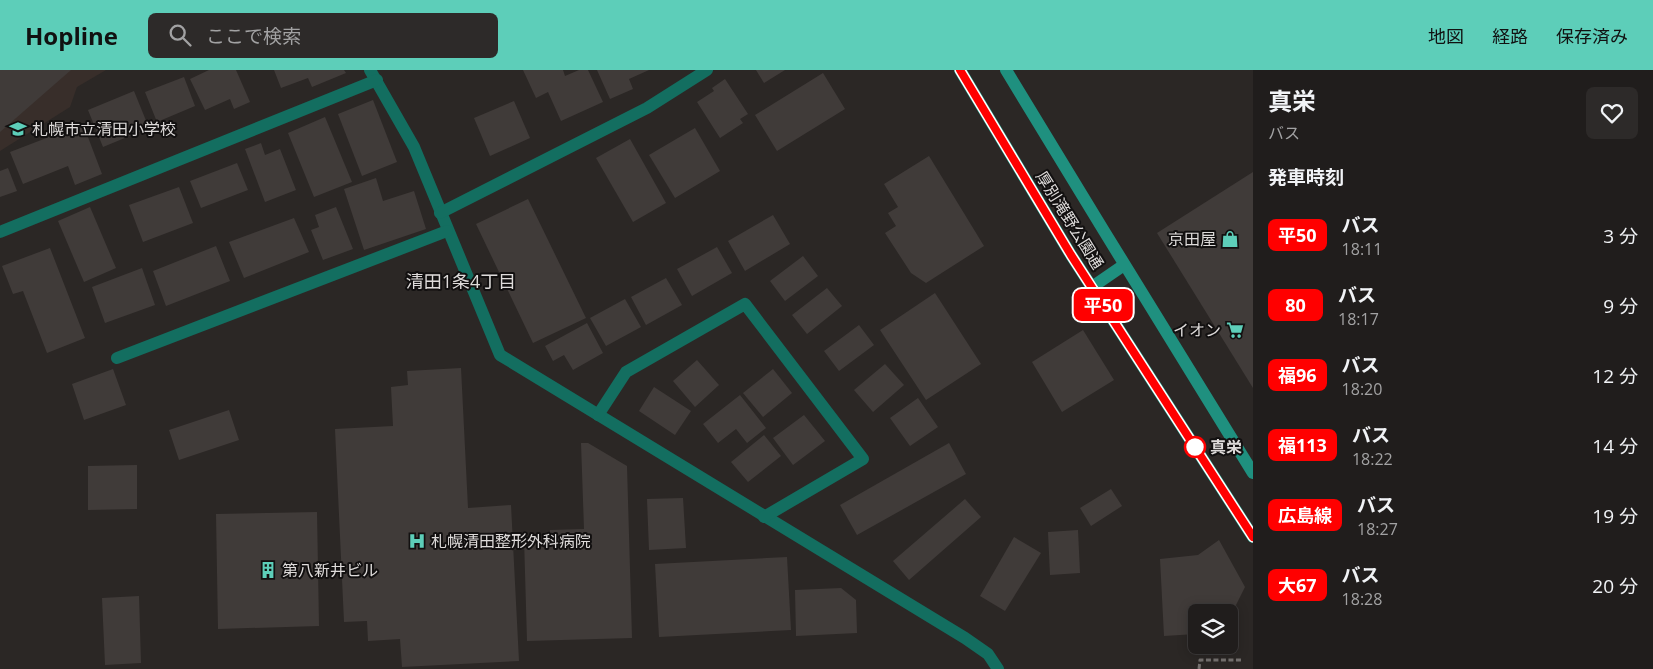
<!DOCTYPE html>
<html lang="ja">
<meta charset="utf-8">
<style>
body{margin:0;font-family:"Open Sans","Noto Sans JP",sans-serif;background:#2d2a29;color:#f1f3f6;height:100vh;display:flex;flex-direction:column;font-size:19px;white-space:nowrap}
*{box-sizing:border-box;margin:0}
p{font-size:16px;color:#a2a2a3}
.icon{flex:none;width:28px;height:28px;fill:none;stroke:currentColor;stroke-width:2;stroke-linecap:round;stroke-linejoin:round}
.map{position:relative;flex:1;overflow:hidden}
.details{display:flex;flex-direction:column;background:#201d1c;width:400px}
.details>*{flex:none}
.badge{padding:0 10px;border-radius:8px;font-size:18px;line-height:32px}
.fabs{position:absolute;left:1188px;top:534px;display:grid;gap:10px}
.fabs a{display:grid;place-items:center;width:50px;height:50px;border-radius:8px;background:#201d1c;box-shadow:0 2px 12px #0003,0 0 0 1px #3d3b3b;font-size:25px}
.map>.badge{position:absolute;translate:-50% -50%;box-shadow:0 0 0 2px #fff}
h2{padding:0 15px;font-size:19px;line-height:45px}
.round{display:grid;place-items:center;flex:none;width:52px;height:52px;border-radius:8px;background:#2d2a29}
.head{display:flex;align-items:center;justify-content:space-between;height:85px;padding:0 15px}
h1{font-size:24px;font-weight:700;line-height:38px}
ul{padding:0;list-style:none}
li{display:flex;align-items:center;gap:15px;height:70px;padding:0 15px}
li div{flex:1}
li b{display:block;font-size:19px}
li em{font-style:normal}
li .badge{min-width:55px;font-weight:700;text-align:center}
header{display:flex;align-items:center;gap:30px;box-sizing:border-box;height:70px;padding:0 25px;background:#5dceb9;color:#111}
header strong{font-size:24px}
nav{display:flex;gap:28px;margin-inline-start:auto;font-size:18px}
.search{width:350px;height:45px;background:#2d2a29;display:flex;align-items:center;gap:12px;box-sizing:border-box;padding:0 18px;border-radius:8px;color:#a2a2a3;font-size:19px}
main{display:flex;flex:1;min-height:0}
.map>svg:first-child{display:block}
</style>
<header>
<strong>Hopline</strong>
<div class="search"><svg class="icon" aria-label="search" viewBox="0 0 24 24"><circle cx="10" cy="10" r="6"/><path d="M15 15l6 6"/></svg>ここで検索</div>
<nav><a>地図</a><a>経路</a><a>保存済み</a></nav>
</header>
<main>
<div class="map">
<svg width="1253" height="599" viewBox="0 0 1253 599">
<rect width="100%" height="100%" fill="#2b2725"/>
<!-- built -->
<polygon fill="#382e2a" points="0,0 106,0 77,17 70,37 0,81"/>
<!-- building -->
<g fill="#403b39">
<polygon points="0,0 71,0 0,62"/>
<polygon points="209,0 236,0 250,32 234,39 230,29 205,40 190,9"/>
<polygon points="274,0 344,0 346,3 312,17 308,8 281,18"/>
<polygon points="523,0 563,0 565,6 579,0 588,0 603,32 561,51 548,22 536,28"/>
<polygon points="597,0 649,0 629,9 633,19 610,29"/>
<polygon points="756,0 785,0 764,13"/>
<polygon points="823,3 845,39 777,81 755,45"/>
<polygon points="184,7 195,36 157,52 145,22"/>
<polygon points="725,9 748,44 740,49 743,53 720,68 697,32 714,21 712,18"/>
<polygon points="134,21 149,58 103,77 88,40"/>
<polygon points="373,30 397,92 362,106 338,44"/>
<polygon points="514,31 530,68 490,86 474,48"/>
<polygon points="325,47 352,112 314,127 288,63"/>
<polygon points="83,54 102,104 75,115 68,96 23,114 10,82"/>
<polygon points="695,58 720,101 675,128 649,85"/>
<polygon points="630,69 666,133 633,152 596,88"/>
<polygon points="261,73 265,85 280,79 296,120 265,132 245,79"/>
<polygon points="929,86 984,176 926,213 911,203 885,163 896,156 888,143 898,137 884,114"/>
<polygon points="237,93 248,120 201,138 190,111"/>
<polygon points="8,98 17,121 0,127 0,101"/>
<polygon points="1253,102 1253,318 1157,163"/>
<polygon points="376,108 383,131 414,121 426,159 364,180 344,119"/>
<polygon points="179,117 193,153 143,172 129,135"/>
<polygon points="528,129 586,248 533,273 476,154"/>
<polygon points="90,137 116,198 84,212 58,151"/>
<polygon points="336,137 353,179 323,190 311,160 319,157 315,145"/>
<polygon points="773,145 790,174 745,201 728,171"/>
<polygon points="294,148 309,182 244,208 229,172"/>
<polygon points="216,176 230,211 166,236 153,201"/>
<polygon points="717,177 732,203 692,226 677,199"/>
<polygon points="50,178 85,268 47,283 23,221 13,224 2,196"/>
<polygon points="803,186 818,206 785,231 770,211"/>
<polygon points="142,198 155,235 105,253 92,217"/>
<polygon points="666,208 682,235 646,255 631,227"/>
<polygon points="827,218 842,236 807,264 792,245"/>
<polygon points="935,223 981,294 926,330 880,260"/>
<polygon points="625,229 641,257 606,276 590,248"/>
<polygon points="587,253 603,283 573,300 564,285 553,291 545,276"/>
<polygon points="859,255 874,275 839,301 824,281"/>
<polygon points="1083,260 1114,310 1062,342 1032,292"/>
<polygon points="697,290 719,315 695,337 673,311"/>
<polygon points="885,294 904,315 873,342 854,320"/>
<polygon points="461,298 468,438 511,435 519,591 402,597 400,569 368,571 367,551 344,552 335,359 393,356 391,317 408,315 407,301"/>
<polygon points="113,299 126,335 84,350 72,314"/>
<polygon points="773,299 792,323 763,347 743,323"/>
<polygon points="654,317 691,341 675,365 639,341"/>
<polygon points="740,325 766,358 747,373 736,359 718,373 703,354"/>
<polygon points="918,328 938,357 910,376 890,348"/>
<polygon points="229,340 239,370 179,390 169,360"/>
<polygon points="804,345 825,371 793,395 773,368"/>
<polygon points="764,365 781,386 748,412 731,392"/>
<polygon points="581,373 588,373 627,396 632,568 527,571 524,468 550,467 550,460 584,459"/>
<polygon points="949,373 966,404 857,465 840,435"/>
<polygon points="137,395 137,439 88,440 88,396"/>
<polygon points="1111,419 1122,436 1091,456 1080,438"/>
<polygon points="683,428 686,478 649,480 647,429"/>
<polygon points="965,429 981,447 909,510 893,491"/>
<polygon points="317,442 319,556 218,559 216,444"/>
<polygon points="1078,460 1080,503 1050,505 1048,462"/>
<polygon points="1014,467 1041,483 1005,541 980,526"/>
<polygon points="1219,470 1245,517 1229,549 1229,542 1196,542 1196,564 1164,566 1160,489 1198,485"/>
<polygon points="787,487 791,560 659,567 655,494"/>
<polygon points="841,518 856,530 857,563 796,566 795,520"/>
<polygon points="139,526 141,593 105,595 102,528"/>
</g>
<g fill="none" stroke-linecap="round" stroke-linejoin="round">
<!-- path -->
<polyline stroke="#767270" stroke-width="3" stroke-dasharray="5 2.5" stroke-linecap="butt" points="1199,599 1200,590 1241,590"/>
<!-- street -->
<g stroke="#136e60" stroke-width="12">
<polyline points="370,0 414,77 500,285 965,568 988,584 998,599"/>
<polyline points="440,143 647,38 707,0"/>
<polyline points="0,162 377,10"/>
<polyline points="117,288 447,161"/>
<polyline points="598,345 626,302 745,234 863,389 764,447"/>
</g>
<!-- secondary -->
<g stroke="#1f907f" stroke-width="12">
<polyline points="960,0 1071,185 1253,467"/>
<polyline points="1006,0 1104,161 1253,403"/>
<polyline points="1092,217 1124,195"/>
</g>
</g>
<g fill="none" stroke-linecap="round" stroke-linejoin="round">
<!-- line casing -->
<g stroke="#fff" stroke-width="11">
<polyline id="line" points="960,0 1071,185 1253,467"/>
</g>
<!-- line -->
<use href="#line" stroke="#f00" stroke-width="8"/>
</g>
<!-- icons -->
<defs>
<g id="school-bare" transform="scale(1.35)"><path d="M0-5L7-2L0 1L-7-2ZM-4 1L0 2.5L4 1V4Q0 6-4 4Z" fill="#5dceb9" stroke="#121010" stroke-width="2.5" paint-order="stroke"/></g>
<g id="shop-bare" transform="scale(1.35)"><path d="M-5-2.5h2.3a2.7 3.5 0 0 1 5.4 0H5L5.5 6h-11ZM-1.5-2.5h3a1.5 2.3 0 0 0-3 0Z" fill="#5dceb9" stroke="#121010" stroke-width="2.5" paint-order="stroke"/></g>
<g id="supermarket-bare" transform="scale(1.35)"><path d="M-6-5.5h2.5l.6 2H6L4.5 2H-2.5L-4.4-4H-6ZM-1.5 3.2a1.3 1.3 0 1 0 .1 0ZM3 3.2a1.3 1.3 0 1 0 .1 0Z" fill="#5dceb9" stroke="#121010" stroke-width="2.5" paint-order="stroke"/></g>
<g id="hospital-bare" transform="scale(1.35)"><path d="M-5-5h3v3.5h4V-5h3V5h-3V1.5h-4V5h-3Z" fill="#5dceb9" stroke="#121010" stroke-width="2.5" paint-order="stroke"/></g>
<g id="building-bare" transform="scale(1.35)"><path d="M-4-6H4V6H1V3H-1V6H-4ZM-2.5-4.3h1.7v1.8h-1.7ZM.8-4.3h1.7v1.8H.8ZM-2.5-1h1.7V.8h-1.7ZM.8-1h1.7V.8H.8Z" fill="#5dceb9" stroke="#121010" stroke-width="2.5" paint-order="stroke"/></g>
</defs>
<g fill-rule="evenodd">
<use href="#school-bare" x="18" y="59"/>
<use href="#shop-bare" x="1230" y="169"/>
<use href="#supermarket-bare" x="1235" y="260"/>
<use href="#hospital-bare" x="417" y="471"/>
<use href="#building-bare" x="268" y="500"/>
</g>
<!-- markers -->
<circle fill="#fff" stroke="#f00" stroke-width="2.5" cx="1195" cy="377" r="10"/>
<g text-anchor="middle" dominant-baseline="central" stroke-width="4" stroke-linejoin="round" paint-order="stroke">
<!-- poi labels -->
<g font-size="16" fill="#dedbda" stroke="#121010" text-anchor="start">
<text x="32" y="59">札幌市立清田小学校</text>
<text x="1216" y="169" text-anchor="end">京田屋</text>
<text x="1221" y="260" text-anchor="end">イオン</text>
<text x="431" y="471">札幌清田整形外科病院</text>
<text x="282" y="500">第八新井ビル</text>
</g>
<!-- street labels -->
<g font-size="16" fill="#dedbda" stroke="#121010">
<text transform="translate(1070 150) rotate(58)">厚別滝野公園通</text>
</g>
<!-- stop labels -->
<g font-size="16" font-weight="bold" fill="#dedbda" stroke="#121010" text-anchor="start">
<text x="1210" y="377">真栄</text>
</g>
<!-- neighbourhood labels -->
<g font-size="18" fill="#dedbda" stroke="#121010">
<text x="461" y="211">清田1条4丁目</text>
</g>
</g>
</svg>
<div class="fabs">
<a><svg class="icon" aria-label="layers" viewBox="0 0 24 24"><path d="M12 4l9 5-9 5-9-5zM3 14l9 5 9-5"/></svg></a>
</div>
<b class="badge" style="left:1103px;top:235px;background:#f00;color:#fff">平50</b>
</div>
<section class="details">
<div class="head"><div><h1>真栄</h1><p>バス</p></div><a class="round"><svg class="icon" aria-label="heart" viewBox="0 0 24 24"><path d="M12 20l-8-8c-3-5 5-10 8-4 3-6 11-1 8 4z"/></svg></a></div>
<h2>発車時刻</h2>
<ul>
<li><span class="badge" style="background:#f00;color:#fff">平50</span><div><b>バス</b><p>18:11</p></div><em>3 分</em></li>
<li><span class="badge" style="background:#f00;color:#fff">80</span><div><b>バス</b><p>18:17</p></div><em>9 分</em></li>
<li><span class="badge" style="background:#f00;color:#fff">福96</span><div><b>バス</b><p>18:20</p></div><em>12 分</em></li>
<li><span class="badge" style="background:#f00;color:#fff">福113</span><div><b>バス</b><p>18:22</p></div><em>14 分</em></li>
<li><span class="badge" style="background:#f00;color:#fff">広島線</span><div><b>バス</b><p>18:27</p></div><em>19 分</em></li>
<li><span class="badge" style="background:#f00;color:#fff">大67</span><div><b>バス</b><p>18:28</p></div><em>20 分</em></li>
</ul>
</section>
</main>
